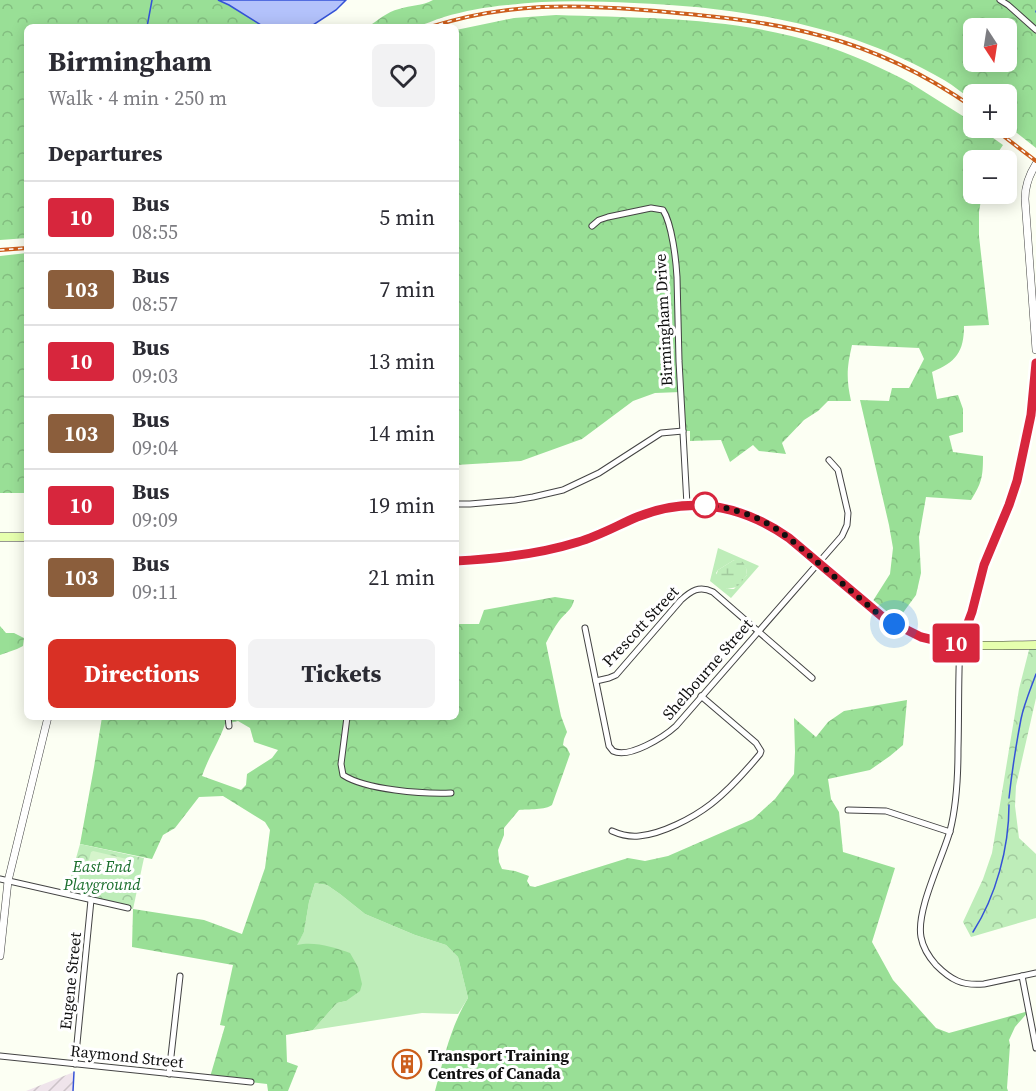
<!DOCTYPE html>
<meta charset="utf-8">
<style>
body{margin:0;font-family:"Source Serif 4",serif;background:#f2f2f3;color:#2b2b33;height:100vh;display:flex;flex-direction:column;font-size:22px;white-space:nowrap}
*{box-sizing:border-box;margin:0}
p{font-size:20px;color:#7c7c81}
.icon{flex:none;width:33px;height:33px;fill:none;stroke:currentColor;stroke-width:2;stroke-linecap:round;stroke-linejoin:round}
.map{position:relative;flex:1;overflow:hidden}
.drawer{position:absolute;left:24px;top:24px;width:435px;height:696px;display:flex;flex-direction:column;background:#fff;border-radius:9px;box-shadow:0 3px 15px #0003}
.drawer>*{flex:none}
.badge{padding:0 12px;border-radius:4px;font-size:21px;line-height:39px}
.needle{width:39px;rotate:168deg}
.buttons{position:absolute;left:963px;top:18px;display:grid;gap:12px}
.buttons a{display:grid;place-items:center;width:54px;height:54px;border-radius:9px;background:#fff;box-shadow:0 3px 15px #0003;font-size:30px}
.you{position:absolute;width:30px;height:30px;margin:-15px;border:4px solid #fff;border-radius:50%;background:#1a73e8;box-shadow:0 0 0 9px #1a73e833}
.map>.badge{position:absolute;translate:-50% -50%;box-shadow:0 0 0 3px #fff}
h2{padding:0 24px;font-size:22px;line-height:54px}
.round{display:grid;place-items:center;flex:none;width:63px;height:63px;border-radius:9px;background:#f2f2f3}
.headline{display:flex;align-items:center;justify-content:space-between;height:102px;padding:0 24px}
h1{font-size:28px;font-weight:700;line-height:45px}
.button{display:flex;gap:12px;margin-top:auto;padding:12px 24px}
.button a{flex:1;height:69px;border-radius:9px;background:#d93025;color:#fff;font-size:24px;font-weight:700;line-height:69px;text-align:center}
.button a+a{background:#f2f2f3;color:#2b2b33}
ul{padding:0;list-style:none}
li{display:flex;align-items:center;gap:18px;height:72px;padding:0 24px;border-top:2px solid #e1e1e2}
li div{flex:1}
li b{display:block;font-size:22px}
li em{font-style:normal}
li .badge{min-width:66px;font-weight:700;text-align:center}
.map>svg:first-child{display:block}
</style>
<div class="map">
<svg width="1036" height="1091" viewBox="0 0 1036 1091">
<defs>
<pattern id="industrial-furrows" width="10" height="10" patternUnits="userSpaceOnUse" patternTransform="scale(1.5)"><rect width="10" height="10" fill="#efe4eb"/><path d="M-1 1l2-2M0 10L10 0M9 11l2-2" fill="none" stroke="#ccc3c8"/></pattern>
<pattern id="forest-crowns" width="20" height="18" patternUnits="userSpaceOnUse" patternTransform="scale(1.5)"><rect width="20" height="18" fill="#99df96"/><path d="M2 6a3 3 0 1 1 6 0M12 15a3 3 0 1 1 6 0" fill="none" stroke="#83be80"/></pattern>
<pattern id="wetland-marsh" width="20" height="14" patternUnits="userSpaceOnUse" patternTransform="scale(1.5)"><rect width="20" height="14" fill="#beedb9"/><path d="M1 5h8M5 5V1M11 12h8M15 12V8" fill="none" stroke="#a2ca9e"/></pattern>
<pattern id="park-crowns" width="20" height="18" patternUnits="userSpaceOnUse" patternTransform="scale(1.5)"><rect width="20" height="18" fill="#beedb9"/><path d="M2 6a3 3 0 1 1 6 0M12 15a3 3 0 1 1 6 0" fill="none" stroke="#a2ca9e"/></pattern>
</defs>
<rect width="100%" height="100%" fill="#fcfff3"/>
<!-- industrial -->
<polygon fill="url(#industrial-furrows)" points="74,1072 73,1091 26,1091"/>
<!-- grass -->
<g fill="#beedb9" fill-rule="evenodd">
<path d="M718 548 759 566 731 598 710 581ZM734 560 746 568 747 575 734 589H727L716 573 718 570Z"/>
<polygon points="315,883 327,885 340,894 365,914 415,935 446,945 458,957 468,998 458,1014 422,1013 313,1030 337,1003 346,1001 296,945 304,932 309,902"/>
</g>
<!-- forest -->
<g fill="url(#forest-crowns)" fill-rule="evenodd">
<polygon points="0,0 218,0 229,5 264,27 27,27 27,238 0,240"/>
<path d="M433 0H1036V148L1007 125 1006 94H974L973 101C964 94 954 86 944 80 850 25 740 7 634 3 590 1 550 0 507 5 486 7 464 11 444 17 434 20 424 25 414 27 400 29 383 27 368 27 378 20 387 12 399 9 411 5 422 6 433 0ZM974 28H1006V62H974Z"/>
<path d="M556 15C644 18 735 17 820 44 849 53 885 69 912 84 930 95 948 107 966 118L973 123 974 128H979L1003 145 993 160H974V194H982L979 212V236L989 325 964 326C964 352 956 362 932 372L937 399 958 395 963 409V432L949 436 953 452 983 456C983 476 982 483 971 500L926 497 919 537 921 573 916 595 894 625 869 607 890 574 893 548 889 525 860 400 889 401 892 388H909L924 359 919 348 852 345C847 367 846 378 851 401H828L818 411 804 420 782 443 786 454 759 451 753 445 730 462 721 440 690 441V431H684L681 392 655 393 633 401 582 439 521 461 456 465V30L514 18Z"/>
<polygon points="27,253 27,493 0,493 0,256"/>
<path d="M555 597 574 600C572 610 565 613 559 621 554 628 550 635 546 643L561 716 567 732 564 739 563 745 567 748 570 754 552 805C546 810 528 809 519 810L504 828V835L498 850 499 862 502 869 515 871 529 876 527 881 530 886 535 887 628 858 645 861 668 856 753 819 775 799 794 774 795 752 794 718 816 737 828 722 844 711 907 700 903 745 890 756 870 770 828 779 831 799 839 812 843 852 895 868 872 942 893 980 936 1028 949 1033 1029 1011 1015 1027 1009 1040 1010 1045 1007 1088 1008 1091H435C444 1058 450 1028 468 998L458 957 446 945 415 935 365 914 340 894 327 885 315 883 309 902 304 932 297 945C314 941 334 947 350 953L358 967 362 984 360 991 346 1001 337 1003 313 1030 286 1035 287 1062 298 1066 288 1091H268L267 1084 210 1077 225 1026 220 1025 233 965 132 947 133 909 204 920 242 934 265 868 270 830 265 822 223 796 199 797 175 828 163 835 152 859 80 844 94 767 102 717H456V624H479L484 610ZM238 721 250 728 254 742 278 750 272 758 247 774 246 785 241 790 202 776C208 758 219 742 225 724Z"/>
<polygon points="0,626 6,633 14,633 24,638 23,646 17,649 0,655"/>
</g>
<!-- wetland -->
<path fill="url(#wetland-marsh)" d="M734 560 743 562 746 568 747 575 737 587 727 589C720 585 714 579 718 570Z"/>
<!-- park -->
<g fill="url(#park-crowns)">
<polygon points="1030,646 1036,646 1036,698 1016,786 1015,806 1019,838 1036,854 1036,918 971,937 963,922 983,879 992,853 1019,689"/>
<polygon points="80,844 144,858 133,909 66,894"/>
</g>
<!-- pitch -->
<polygon fill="#d5f4cb" points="93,851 131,860 132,863 129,876 126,877 89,869 87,867 91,852"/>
<!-- water -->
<polygon fill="#b3c2fb" stroke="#3452d7" stroke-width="1.5" points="218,0 346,0 336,10 310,27 264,27 229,5"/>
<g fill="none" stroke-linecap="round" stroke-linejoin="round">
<!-- stream -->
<g stroke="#3452d7" stroke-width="1.5">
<polyline points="1036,11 1036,12"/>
<polyline points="147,27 152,0"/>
<path d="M1009 798C1012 771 1016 745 1021 719 1024 704 1031 688 1036 674"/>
<path d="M973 932C996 896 1009 848 1009 805"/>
<polyline points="73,1091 74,1072"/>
</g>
<!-- minor casing -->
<g stroke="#434343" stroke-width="7">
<g id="minor">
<polyline points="1000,0 1008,5 1036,30"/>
<path d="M592 226 599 220 608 217 651 208 663 210C672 224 676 260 677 277L679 361 687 505"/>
<polyline points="456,504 470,504 515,500 533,497 563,490 599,473 661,433 683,431"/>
<path d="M585 628 609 746 613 751C629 759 664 737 676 726L842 536 847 525 848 513 838 470 829 460"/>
<path d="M960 644C958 679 959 714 958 749 958 777 957 804 950 831 942 859 916 910 921 937 923 948 928 956 936 965 951 980 962 986 984 984L1036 973"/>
<path d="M596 681 609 678 616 675 681 600C691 591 699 585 713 592L812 678"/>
<polyline points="228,717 229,726"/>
<path d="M347 717 341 764 343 775C366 790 423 794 451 793"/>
<polyline points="848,810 886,811 950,832"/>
<path d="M612 831C621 835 629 837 639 836 662 834 693 818 711 804 729 790 745 772 760 754L761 751 756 743 701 696"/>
<polyline points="0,879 128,908"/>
<polyline points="1022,976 1036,1048"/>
<polyline points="0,1056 251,1082"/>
<polyline points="75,1064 91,900"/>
<polyline points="169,1074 180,976"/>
</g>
</g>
<!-- tertiary casing -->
<g stroke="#434343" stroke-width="8">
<g id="tertiary">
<path d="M1036 164C1029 175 1025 186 1025 199L1036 350"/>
<polyline points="960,644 971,612 984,565 1009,505 1017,481 1031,415 1036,363"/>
<polyline points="0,956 8,881 48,717"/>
</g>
</g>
<!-- secondary casing -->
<g stroke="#323232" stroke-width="9">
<g id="secondary">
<polyline points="0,537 27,537"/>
<path d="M456 561C496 558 540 554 578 542 599 536 617 525 637 517 691 496 743 504 789 538 808 554 827 570 845 586 872 609 899 632 935 640 967 648 1003 645 1036 645"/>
</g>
</g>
<!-- minor -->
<use href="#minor" stroke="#fff" stroke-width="5"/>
<!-- tertiary -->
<use href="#tertiary" stroke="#fff" stroke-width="7"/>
<!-- secondary -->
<use href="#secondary" stroke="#e6ffae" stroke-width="8"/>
<!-- rail casing -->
<g stroke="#cc5e1c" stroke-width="4">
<g id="rail">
<path d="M430 27C508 2 575 4 656 11 712 16 767 21 822 36 876 50 928 76 974 108"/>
<polyline points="993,128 1036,161"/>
<polyline points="0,250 27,248"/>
</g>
</g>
<!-- rail -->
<use href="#rail" stroke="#fff" stroke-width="1.5" stroke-dasharray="4.5" stroke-linecap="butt"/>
</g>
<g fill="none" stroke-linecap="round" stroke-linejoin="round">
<!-- line casing -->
<g stroke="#fff" stroke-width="14">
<path id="line" d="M456 561C496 559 540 554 578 542 599 536 618 525 637 517 692 495 742 505 789 538L885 619 921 637 942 642 960 644 972 612 984 565 1009 505 1017 481 1031 415 1036 363"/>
</g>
<!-- line -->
<use href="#line" stroke="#d7263d" stroke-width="9"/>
<!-- walk -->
<path stroke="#101010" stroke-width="6" stroke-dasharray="0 10.8" d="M705 505C712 506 724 507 733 510 754 515 772 525 789 538L876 612 894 624"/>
</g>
<!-- icons -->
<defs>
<g id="building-ring" transform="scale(1.5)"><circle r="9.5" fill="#fff" stroke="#cc5e1c" stroke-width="1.5"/><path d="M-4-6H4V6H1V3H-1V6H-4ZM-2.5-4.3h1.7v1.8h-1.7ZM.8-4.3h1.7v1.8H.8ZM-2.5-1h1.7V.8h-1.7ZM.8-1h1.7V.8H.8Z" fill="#cc5e1c"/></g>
</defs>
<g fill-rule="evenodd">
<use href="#building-ring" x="407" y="1064"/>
</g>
<!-- markers -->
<circle fill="#fff" stroke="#d7263d" stroke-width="3" cx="705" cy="505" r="12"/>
<g text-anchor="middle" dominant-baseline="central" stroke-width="6" stroke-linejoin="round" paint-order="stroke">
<!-- street labels -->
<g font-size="16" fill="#101010" stroke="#fff">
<text transform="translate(663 320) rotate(-93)">Birmingham Drive</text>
<text transform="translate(640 626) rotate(-47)">Prescott Street</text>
<text transform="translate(707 669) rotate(-49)">Shelbourne Street</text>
<text transform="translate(70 981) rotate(-84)">Eugene Street</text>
<text transform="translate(127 1056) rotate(6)">Raymond Street</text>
</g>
<!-- park labels -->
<g font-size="16" font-style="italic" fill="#1a6e2c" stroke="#fff">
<text x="102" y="866">East End<tspan x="102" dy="18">Playground</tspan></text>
</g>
<!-- poi labels -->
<g font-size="16" font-weight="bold" fill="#101010" stroke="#fff" text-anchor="start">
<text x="428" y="1055">Transport Training<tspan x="428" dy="18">Centres of Canada</tspan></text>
</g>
</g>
</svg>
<div class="buttons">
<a><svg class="needle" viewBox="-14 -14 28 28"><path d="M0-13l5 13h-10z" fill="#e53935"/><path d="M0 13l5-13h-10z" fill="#7c7c81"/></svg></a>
<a>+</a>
<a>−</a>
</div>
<div class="you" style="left:894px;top:624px"></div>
<b class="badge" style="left:956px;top:643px;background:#d7263d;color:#fff">10</b>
<section class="drawer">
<div class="headline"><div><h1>Birmingham</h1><p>Walk · 4 min · 250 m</p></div><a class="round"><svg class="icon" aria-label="heart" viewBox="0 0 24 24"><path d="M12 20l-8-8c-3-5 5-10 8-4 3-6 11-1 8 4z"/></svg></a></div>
<h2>Departures</h2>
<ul>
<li><span class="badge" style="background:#d7263d;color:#fff">10</span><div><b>Bus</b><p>08:55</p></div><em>5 min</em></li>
<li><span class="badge" style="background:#8b5e3c;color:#fff">103</span><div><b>Bus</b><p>08:57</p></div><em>7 min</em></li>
<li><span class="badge" style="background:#d7263d;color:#fff">10</span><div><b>Bus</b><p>09:03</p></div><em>13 min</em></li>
<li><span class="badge" style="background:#8b5e3c;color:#fff">103</span><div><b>Bus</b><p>09:04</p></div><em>14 min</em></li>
<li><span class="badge" style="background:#d7263d;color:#fff">10</span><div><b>Bus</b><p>09:09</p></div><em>19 min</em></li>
<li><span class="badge" style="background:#8b5e3c;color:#fff">103</span><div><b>Bus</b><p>09:11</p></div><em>21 min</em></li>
</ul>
<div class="button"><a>Directions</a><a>Tickets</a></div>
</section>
</div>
